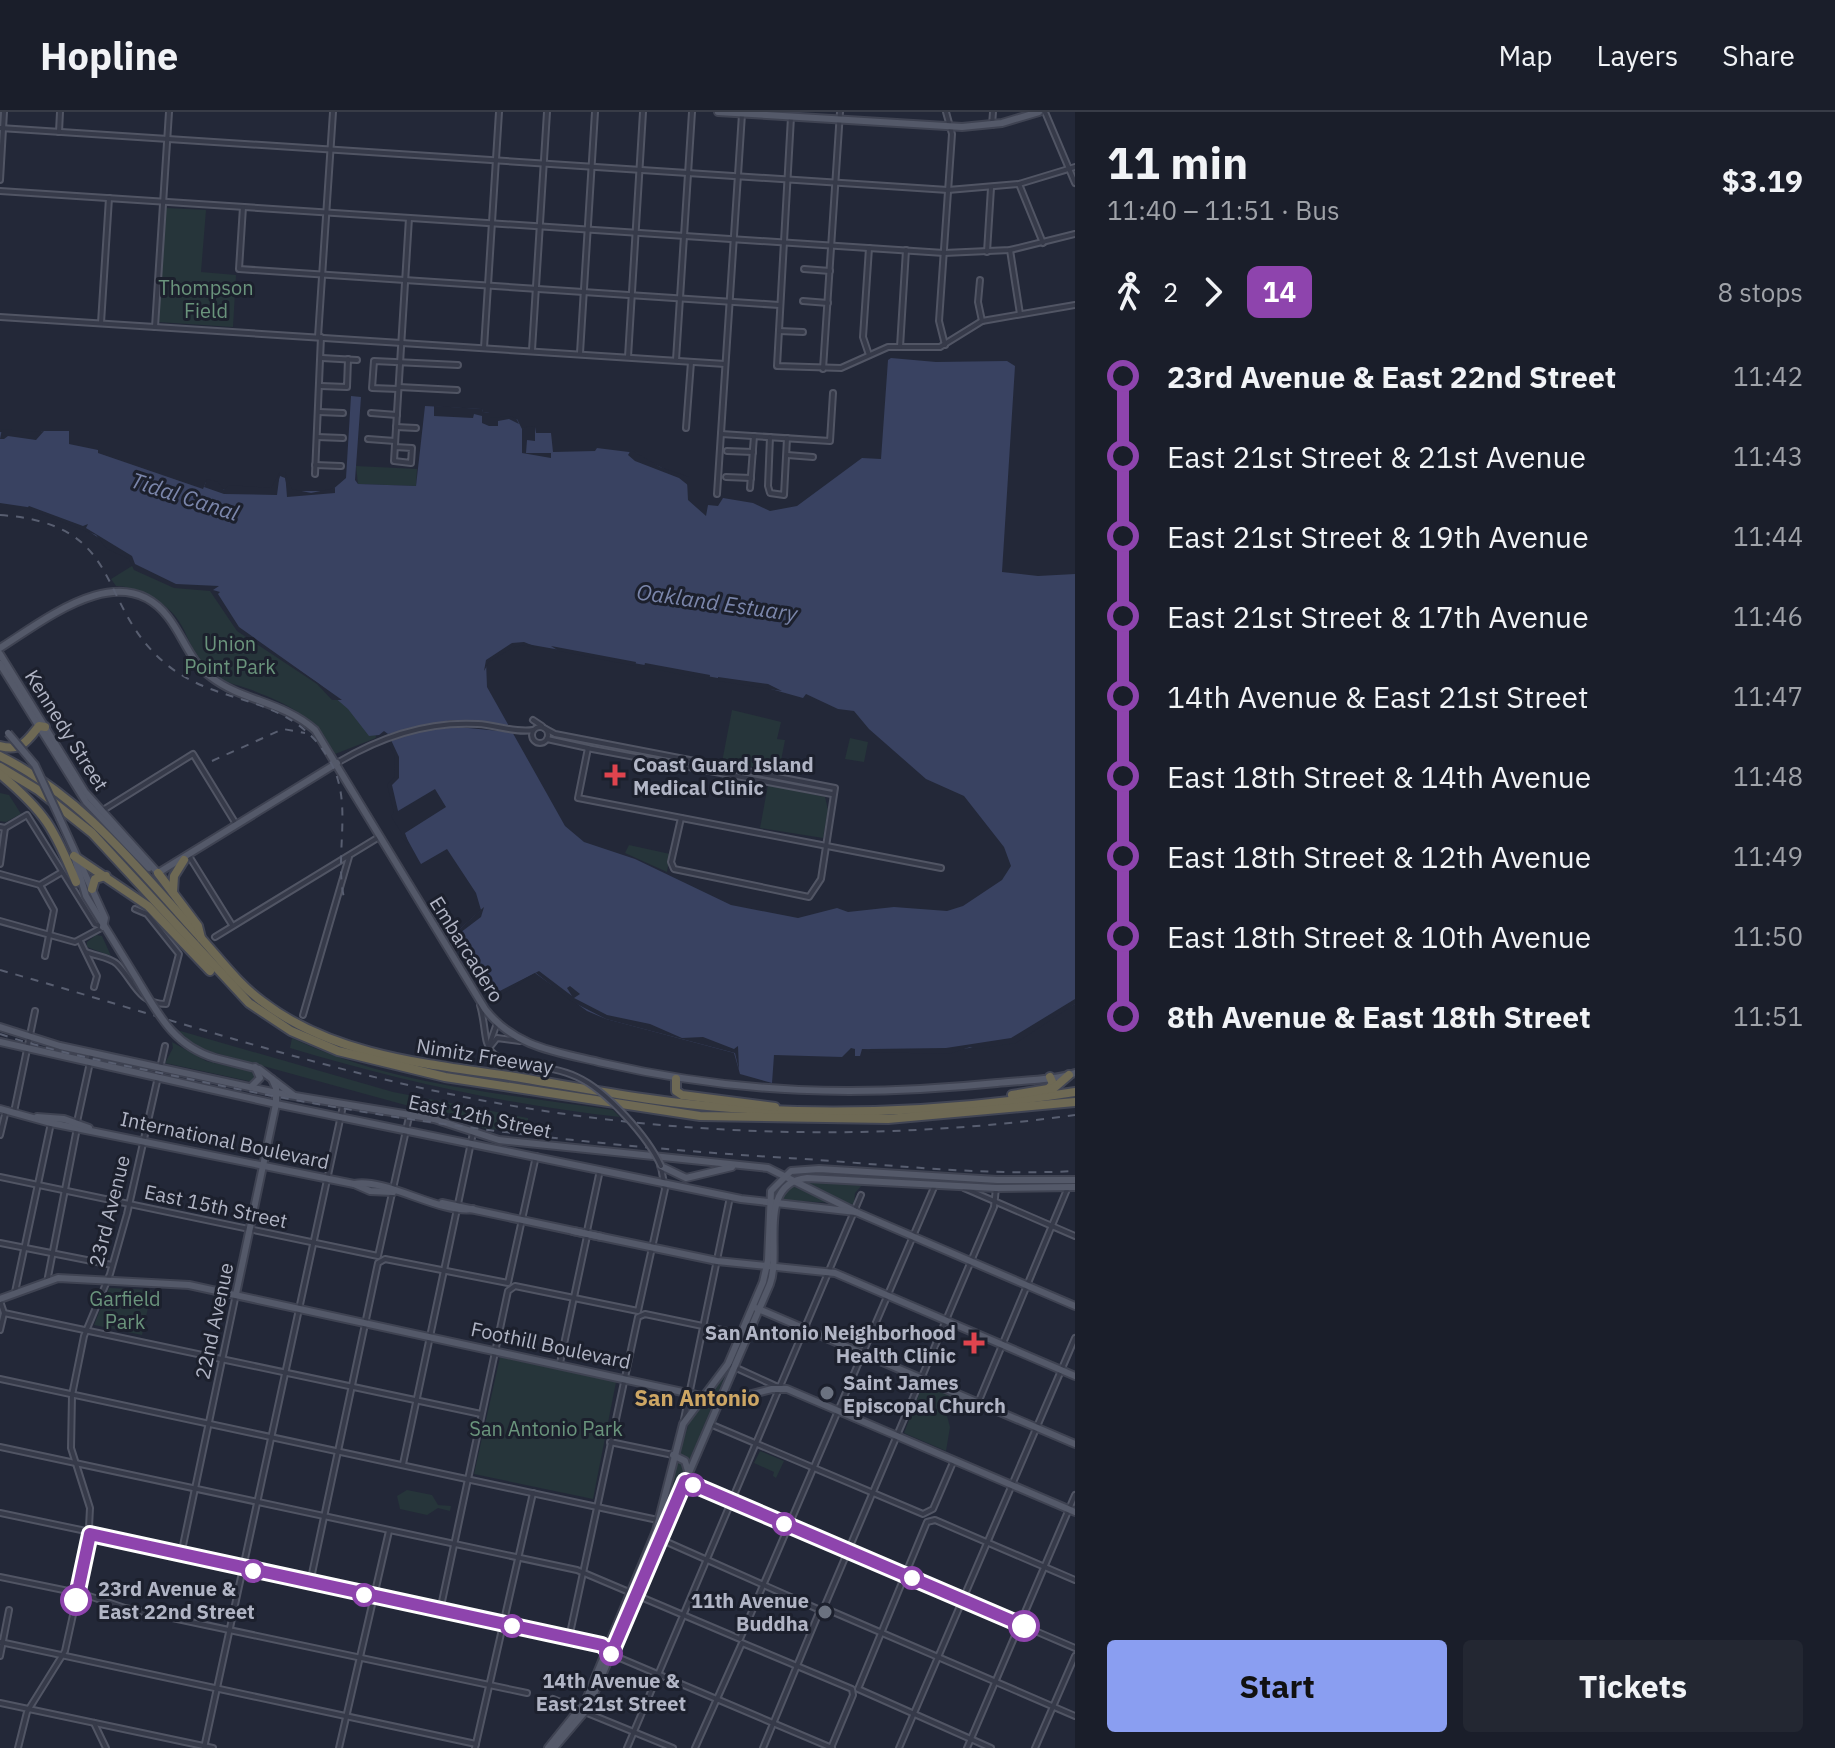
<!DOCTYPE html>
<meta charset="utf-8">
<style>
body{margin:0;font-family:"IBM Plex Sans",sans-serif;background:#232732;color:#f1f3f6;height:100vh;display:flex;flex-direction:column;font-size:30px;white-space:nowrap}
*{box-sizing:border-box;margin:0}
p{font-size:26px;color:#9fa2a8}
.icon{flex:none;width:44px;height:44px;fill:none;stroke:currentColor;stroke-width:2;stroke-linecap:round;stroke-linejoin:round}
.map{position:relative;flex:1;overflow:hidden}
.details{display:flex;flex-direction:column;background:#1a1e2a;width:760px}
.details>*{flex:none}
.badge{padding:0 16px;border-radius:12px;font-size:28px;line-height:52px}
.map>.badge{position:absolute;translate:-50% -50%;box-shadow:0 0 0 4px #fff}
.legs{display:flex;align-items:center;gap:12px;height:88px;padding:0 32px;font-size:26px}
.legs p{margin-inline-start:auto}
.summary{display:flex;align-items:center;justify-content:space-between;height:136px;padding:0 32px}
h1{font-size:44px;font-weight:800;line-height:60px}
.button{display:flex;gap:16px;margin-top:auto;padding:16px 32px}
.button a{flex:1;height:92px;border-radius:8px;background:#8a9ef1;color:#111;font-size:32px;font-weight:800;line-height:92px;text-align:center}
.button a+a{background:#232732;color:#f1f3f6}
ul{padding:0 32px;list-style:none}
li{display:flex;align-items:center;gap:28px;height:80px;font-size:30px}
li i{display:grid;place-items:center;width:12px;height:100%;margin:0 10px;background:currentColor}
li i::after{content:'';width:20px;height:20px;margin:-10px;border:6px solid;border-radius:50%;background:#1a1e2a}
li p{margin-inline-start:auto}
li:first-child i{background:linear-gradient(#0000 50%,currentColor 0)}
li:last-child i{background:linear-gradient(currentColor 50%,#0000 0)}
header{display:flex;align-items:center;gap:48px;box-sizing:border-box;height:112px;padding:0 40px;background:#1a1e2a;border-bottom:2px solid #383c47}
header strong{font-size:38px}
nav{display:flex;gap:44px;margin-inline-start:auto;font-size:28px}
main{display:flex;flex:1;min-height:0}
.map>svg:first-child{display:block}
</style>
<header>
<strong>Hopline</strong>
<nav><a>Map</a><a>Layers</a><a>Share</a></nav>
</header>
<main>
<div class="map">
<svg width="1075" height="1636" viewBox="0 0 1075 1636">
<rect width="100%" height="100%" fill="#232838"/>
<!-- green -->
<g fill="#26353a">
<polygon points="166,96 206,98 201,160 236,163 233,215 158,210"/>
<polygon points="356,354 417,357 416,374 358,372"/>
<path d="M132 454 211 478 372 594 376 626 335 642C313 604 289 592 249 577 237 573 224 570 215 563 199 551 191 534 184 518 172 492 141 475 116 474L111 467Z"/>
<polygon points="732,598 781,610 777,627 785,628 779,659 722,650"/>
<polygon points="850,626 868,630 864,650 845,647"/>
<polygon points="768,673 825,685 828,698 823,726 760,716"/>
<polygon points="0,681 9,683 21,702 6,710 0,709"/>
<polygon points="629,733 670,742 667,760 625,741"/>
<polygon points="96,823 102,824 111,844 87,835 87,830"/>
<polygon points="177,918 393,980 528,1006 528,1021 482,1016 481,1010 448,1001 409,997 409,994 212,940 196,934"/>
<path d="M292 926C390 973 507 982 613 998L620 1005C508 993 397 968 290 936Z"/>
<polygon points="172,930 206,949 250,959 258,965 253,970 165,951 173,936"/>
<polygon points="801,1069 809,1069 863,1072 855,1081 854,1092 780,1088 787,1077"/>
<polygon points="109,1176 152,1178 142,1223 94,1213"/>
<polygon points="500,1245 616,1270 593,1387 474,1362"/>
<polygon points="728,1257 665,1405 672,1363 691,1305 685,1307 688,1287 702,1291"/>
<polygon points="923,1272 952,1284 943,1289 950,1315 946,1339 904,1321"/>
<polygon points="760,1339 784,1349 776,1366 773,1364 774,1360 754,1351"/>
<polygon points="407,1378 432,1383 438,1393 451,1394 450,1399 438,1396 427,1403 400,1397 397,1384"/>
</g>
<!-- water -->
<path fill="#394261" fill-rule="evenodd" d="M891 246 936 250 1007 249 1015 254 1002 460 1038 464 1075 462V892L1011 929 951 939 862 937 860 944H855V937L851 936 842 945 774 943 772 971 740 962 734 941 606 907 587 899 535 861 491 885 453 823 481 798 476 781 447 737 421 752C406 725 393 704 389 672L397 666C397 648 396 633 379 623L369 624 348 597 318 571 237 517 221 488 211 478 175 474 136 458 130 446 85 417 27 395 0 391V320L41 322V319H69V332L98 338V341L203 377 206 370 225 378 275 379 280 364 285 366 288 379H331L346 366 351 284 361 285 355 368 358 372 416 374 425 294 482 297 483 300 490 301V306L517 307 522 317 535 315 536 321H551L553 340 595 339 597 336 629 340 687 368 688 388 706 404 708 393 718 394 723 386 753 391 770 399 797 394 862 346 881 347 888 248ZM521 531 757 573 803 586 806 582 838 597 854 599 869 617 926 667 964 684 1004 735 1011 754 1002 768 963 794 947 799 894 795 848 800 837 796 798 806 731 793 635 747 584 730 565 714 487 575 486 549Z"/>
<!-- pier -->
<g fill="#232838">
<polygon points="434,294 482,297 483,300 490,301 490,306 510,304 516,306 519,312 509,307 498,309 498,314 489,314 482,311 482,304 474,302 473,306 434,304"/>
<polygon points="529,314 535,315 535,329 527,328 526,341 551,341 551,346 522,341 522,317"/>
<polygon points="2,317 32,320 44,319 36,328 8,324 4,327 0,327"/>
<polygon points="631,338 660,355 689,365 689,374 679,366 635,349 628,343"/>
<polygon points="280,360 277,383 224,382 204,375 207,367 218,370 224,378 229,373 271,376"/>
<polygon points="285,360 292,377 311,381 335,376 335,381 287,385"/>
<polygon points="29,394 83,414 88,412 86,416 132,444 135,452 176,472 219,474 213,478 220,480 218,482 239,515 342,588 332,588 317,572 237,519 210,479 174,476 134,458 129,447 107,437 96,423 27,396"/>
<polygon points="524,530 539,536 522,533 512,536 489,550 484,559 486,548 512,531"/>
<polygon points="551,534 636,550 635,554 559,539"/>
<polygon points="645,551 710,563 709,568 644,555"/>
<polygon points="718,565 768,572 782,579 718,569"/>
<polygon points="451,608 516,614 520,621 458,615 425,618 391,628 399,645 399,666 392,673 398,699 435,677 446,695 405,721 409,733 400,724 402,722 391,704 394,701 387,672 395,665 394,642 386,629 373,628 384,619 388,622"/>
<polygon points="484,795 481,805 456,824 492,883 539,859 572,884 567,876 570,874 580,882 574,886 578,888 607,903 650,912 682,926 703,925 734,937 738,934 739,958 735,941 606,907 571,889 536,861 497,886 491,885 453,823"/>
<polygon points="1075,887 1075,892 1016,931 976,937 970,935 949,942 869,940 870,937 946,936 1011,926"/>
</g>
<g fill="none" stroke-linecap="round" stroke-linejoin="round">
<!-- minor casing -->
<g stroke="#515564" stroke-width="8">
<g id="minor">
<polyline points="1045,0 1075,71"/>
<polyline points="791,5 777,254 841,256 888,235 940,235 982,209 1075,193"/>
<polyline points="992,13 993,0"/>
<polyline points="0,16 948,78 1019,72 1075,55"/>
<polyline points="59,20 60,0"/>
<polyline points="0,68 4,0"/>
<polyline points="1019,72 1043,131"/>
<polyline points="0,79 944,141 1010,138 1075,122"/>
<polyline points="243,95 239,157 779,193"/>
<polyline points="1010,138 1020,202"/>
<polyline points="987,140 991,76"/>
<polyline points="804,157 830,159"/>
<polyline points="980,168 978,190 982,209"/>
<polyline points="803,189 828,191"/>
<polyline points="0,205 725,252"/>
<polyline points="101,211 109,86"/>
<polyline points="155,215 169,0"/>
<polyline points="779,219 803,220"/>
<polyline points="318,225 333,0"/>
<polyline points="945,233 939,209 952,22 946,0"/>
<polyline points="900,235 906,138"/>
<polyline points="484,236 499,0"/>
<polyline points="532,238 547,0"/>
<polyline points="580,241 595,0"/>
<polyline points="869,243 863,225 869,136"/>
<polyline points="628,245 643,0"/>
<polyline points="322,246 357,248"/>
<polyline points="676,248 692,0"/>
<polyline points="823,257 840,0"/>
<polyline points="321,274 347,275 348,247"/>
<polyline points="399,275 457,278"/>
<polyline points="398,277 372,276 374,249 458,253"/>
<polyline points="319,300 343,301"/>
<polyline points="371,301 397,303"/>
<polyline points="396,315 416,316"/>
<polyline points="686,316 691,250"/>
<polyline points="721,322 830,329 833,281"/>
<polyline points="317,325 343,326"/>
<polyline points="770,325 768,374 770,381 784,383 787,326"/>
<polyline points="368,327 395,329"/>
<polyline points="395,335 412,336 411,351 394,349 409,106"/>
<polyline points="727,339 753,340"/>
<polyline points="787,343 813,345"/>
<polyline points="315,353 341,354"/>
<polyline points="315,362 321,225"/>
<polyline points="726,365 751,366"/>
<polyline points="750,376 754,324"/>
<polyline points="717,382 742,2"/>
<polyline points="533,608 542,614"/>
<circle cx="540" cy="623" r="8"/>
<polyline points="544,616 555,622 835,676 821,767 809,785 674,757 671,750 681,706"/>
<polyline points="547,627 588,636 578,686 941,756"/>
<polyline points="587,636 832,682"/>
<path d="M337 651C380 625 426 609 478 612 496 613 515 621 533 618"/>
<polyline points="100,700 193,642 236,712"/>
<polyline points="0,715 5,716 27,703 95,812 103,815"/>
<polyline points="189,744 232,813"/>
<polyline points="0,752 5,716"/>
<polyline points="0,762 40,773 62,760"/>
<polyline points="40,773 54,798 45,844"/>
<polyline points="0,809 75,830 103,815"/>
<polyline points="215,825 379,725"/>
<polyline points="80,829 97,864 94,875"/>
<path d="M86 840C95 844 110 845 117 852 134 869 138 892 166 892L179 842 147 802 135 797"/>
<path d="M480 893C490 929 477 945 522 952"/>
<polyline points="303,903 349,745"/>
<polyline points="489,934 497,911"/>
<polyline points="489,936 497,926 520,929"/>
<polyline points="14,1000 35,899"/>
<polyline points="77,1010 92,941"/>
<polyline points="0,1023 6,998"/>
<polyline points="0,1065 378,1144 409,1005"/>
<polyline points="964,1076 1075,1124"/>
<polyline points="996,1076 994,1095 825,1493 831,1499 1075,1604"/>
<polyline points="458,1092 473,1021"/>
<polyline points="587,1119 600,1058"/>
<polyline points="0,1131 112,1153"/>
<polyline points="47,1170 77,1016"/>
<polyline points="15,1180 51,1011"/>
<polyline points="0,1189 4,1201 0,1218"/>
<polyline points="4,1201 481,1302"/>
<polyline points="560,1251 587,1124"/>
<polyline points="732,1254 780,1276"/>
<polyline points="0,1267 667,1410"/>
<polyline points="978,1291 1068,1075"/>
<polyline points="683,1312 730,1085"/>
<polyline points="710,1312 923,1402 933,1397 954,1348"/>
<polyline points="610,1330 673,1343"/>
<polyline points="0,1335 577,1458 740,1527 935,1073"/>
<polyline points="403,1352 457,1097"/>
<polyline points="685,1369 1075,1536"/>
<polyline points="0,1401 86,1419 94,1425 602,1533 615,1544 832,1636"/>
<polyline points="660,1427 820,1498 763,1636"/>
<polyline points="181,1443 236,1182"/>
<polyline points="0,1465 83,1482 125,1496 527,1581"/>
<polyline points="310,1471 378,1151 385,1147 508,1171 536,1044"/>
<polyline points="440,1499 508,1179 515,1174 638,1199 665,1077 661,1055"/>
<polyline points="569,1526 638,1205 645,1202 741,1222"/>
<polyline points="0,1530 476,1632"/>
<polyline points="0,1544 9,1498"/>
<polyline points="553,1587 673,1636"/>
<polyline points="0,1591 213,1636"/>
<polyline points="94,1611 106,1636"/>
<polyline points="18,1636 27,1600 65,1539 88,1435 90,1396 71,1336 72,1283 84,1224 110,1162 127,1102 165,934"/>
<polyline points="204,1636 343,994"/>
<polyline points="339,1636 389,1419"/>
<polyline points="475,1636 533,1381"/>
<polyline points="627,1636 861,1083"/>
<polyline points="695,1636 742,1531 852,1577 853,1583 831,1636"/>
<polyline points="899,1636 1075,1226"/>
<polyline points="967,1636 1075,1383"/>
<polyline points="991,1636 858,1577 927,1410 935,1408 1075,1468"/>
<polyline points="1035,1636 1075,1544"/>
</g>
</g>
<!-- major casing -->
<g stroke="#3f4352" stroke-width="10">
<g id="major">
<polyline points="718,0 962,15 1002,11 1039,0"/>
<path d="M0 536C46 507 122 445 168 505 183 524 191 551 211 565 242 589 282 589 315 618L485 897C515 936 558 940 603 951 738 982 859 985 997 971 1022 968 1051 969 1075 961"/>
<polyline points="0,542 85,680 158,761"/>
<polyline points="0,552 86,690 149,756"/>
<polyline points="60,707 105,806 103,815"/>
<polyline points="74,744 86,784 137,867"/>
<polyline points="158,761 337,651"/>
<polyline points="0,915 60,934 277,981 434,1007 499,1028 768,1056 856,1100 1075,1194"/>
<polyline points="0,930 276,992 741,1087 856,1100"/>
<polyline points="215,946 259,957 293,983"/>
<polyline points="252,974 260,966 255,955"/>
<polyline points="0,997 51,1011 354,1072 370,1079 393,1080"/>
<polyline points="37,1005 64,1007 89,1016"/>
<polyline points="661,1054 686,1066 732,1055"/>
<path d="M354 1072C387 1066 439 1102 473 1097"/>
<polyline points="442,1091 602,1125"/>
<polyline points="573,1119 717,1149 835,1161 1075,1264"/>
<polyline points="236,1182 276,992 276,976 272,967"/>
<polyline points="0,1187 58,1166 189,1173 724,1289 772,1277 787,1277 1075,1400"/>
<polyline points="756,1196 1075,1332"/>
<polyline points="673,1343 685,1349 688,1359"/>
<polyline points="548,1636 585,1590 656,1419 683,1312 728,1252 763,1170 768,1148 771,1079 791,1059 819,1057 997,1068 1075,1068"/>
<path d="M554 1636 588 1596 770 1172C782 1140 756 1071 807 1066L996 1076 1075 1075"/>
</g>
</g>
<!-- highway casing -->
<g stroke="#414554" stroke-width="12">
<g id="highway">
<path d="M0 634C21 640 27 629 39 614L45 615"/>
<path d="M0 644C84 686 138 757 200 825 221 848 238 872 263 890 332 943 426 952 509 964 583 976 657 991 731 996 845 1004 963 998 1075 980"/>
<polyline points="0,655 38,678 92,721 249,891 291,919 338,939 445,965 700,1004 888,1007 1075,990"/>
<path d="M0 662C45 700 54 716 76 770"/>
<polyline points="74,744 148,794 210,859"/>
<polyline points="158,761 198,814 201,826"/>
<polyline points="92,777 95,767 106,764"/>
<polyline points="173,780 174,764 184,748"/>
<polyline points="676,967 676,979 682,983 775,995"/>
<polyline points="1048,977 1053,972 1050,965"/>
<polyline points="1012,983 1054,976 1069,963"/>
</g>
</g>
<!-- minor -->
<use href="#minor" stroke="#363a49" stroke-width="4"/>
<!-- major -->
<use href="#major" stroke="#545969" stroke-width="6"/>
<!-- highway -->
<use href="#highway" stroke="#6e6954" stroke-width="8"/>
<!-- rail -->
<g stroke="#585e70" stroke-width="2" stroke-dasharray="8 8" stroke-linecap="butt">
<path d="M0 403C127 412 94 492 166 552 220 597 290 579 330 649 354 691 334 741 344 786"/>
<polyline points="212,649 283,617 305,621"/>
<path d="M0 858C162 904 325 960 491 990 682 1025 882 1030 1075 1003"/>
<path d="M0 922C63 943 129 954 194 968 395 1011 599 1035 804 1047 893 1053 985 1064 1075 1059"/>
</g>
<!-- minor-bridge casing -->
<g stroke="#515564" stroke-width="8" stroke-linecap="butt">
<path id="minor-bridge" d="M522 952C541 955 560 957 577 965 606 978 648 1025 661 1054"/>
</g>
<!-- major-bridge casing -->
<g stroke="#3f4352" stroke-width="10" stroke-linecap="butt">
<g id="major-bridge">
<polyline points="8,621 35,653 60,707"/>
<path d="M137 867C158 902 174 934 215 946"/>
</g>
</g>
<!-- minor-bridge -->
<use href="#minor-bridge" stroke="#363a49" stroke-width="4"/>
<!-- major-bridge -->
<use href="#major-bridge" stroke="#545969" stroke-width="6"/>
</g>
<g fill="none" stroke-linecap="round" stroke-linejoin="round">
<!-- line-1 casing -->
<g stroke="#fff" stroke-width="18">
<polyline id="line-1" points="76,1488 90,1422 602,1533 611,1542 685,1369 1024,1514"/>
</g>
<!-- line-1 -->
<use href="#line-1" stroke="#8e44ad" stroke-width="12"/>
</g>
<!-- markers -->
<g fill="#e0444e" stroke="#1c202d" stroke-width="3">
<path d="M611 651h8v8h8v8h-8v8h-8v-8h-8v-8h8z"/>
<path d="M970 1219h8v8h8v8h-8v8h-8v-8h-8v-8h8z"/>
</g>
<g fill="#6b7280" stroke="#1c202d" stroke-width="3">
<circle cx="827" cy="1281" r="8"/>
<circle cx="825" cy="1500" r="8"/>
</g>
<g fill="#fff" stroke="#8e44ad" stroke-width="4">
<circle cx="693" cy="1373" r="10"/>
<circle cx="784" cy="1412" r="10"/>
<circle cx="253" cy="1459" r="10"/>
<circle cx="912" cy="1466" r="10"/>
<circle cx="364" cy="1483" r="10"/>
<circle cx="76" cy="1488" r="14"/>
<circle cx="512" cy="1514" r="10"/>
<circle cx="1024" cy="1514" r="14"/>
<circle cx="611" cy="1542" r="10"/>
</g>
<g text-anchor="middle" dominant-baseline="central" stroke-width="6" stroke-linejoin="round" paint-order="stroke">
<!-- park labels -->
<g font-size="20" fill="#6a947c" stroke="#1c202d">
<text x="206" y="175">Thompson<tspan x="206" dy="23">Field</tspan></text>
<text x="230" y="531">Union<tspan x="230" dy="23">Point Park</tspan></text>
<text x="125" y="1186">Garfield<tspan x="125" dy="23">Park</tspan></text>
<text x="546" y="1316">San Antonio Park</text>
</g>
<!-- street labels -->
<g font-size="20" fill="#b1b5c5" stroke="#1c202d">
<text transform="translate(67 618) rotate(58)">Kennedy Street</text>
<text transform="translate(467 837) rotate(58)">Embarcadero</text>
<text transform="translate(485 944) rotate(9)">Nimitz Freeway</text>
<text transform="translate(480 1004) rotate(12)">East 12th Street</text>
<text transform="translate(225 1028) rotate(12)">International Boulevard</text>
<text transform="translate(216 1094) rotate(12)">East 15th Street</text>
<text transform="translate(109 1099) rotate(-76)">23rd Avenue</text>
<text transform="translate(214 1209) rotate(-78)">22nd Avenue</text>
<text transform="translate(551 1233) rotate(12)">Foothill Boulevard</text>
</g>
<!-- poi labels -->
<g font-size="20" font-weight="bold" fill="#b1b5c5" stroke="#1c202d" text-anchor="start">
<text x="633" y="652">Coast Guard Island<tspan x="633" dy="23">Medical Clinic</tspan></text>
<text x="956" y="1220" text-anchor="end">San Antonio Neighborhood<tspan x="956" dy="23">Health Clinic</tspan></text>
<text x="843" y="1270">Saint James<tspan x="843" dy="23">Episcopal Church</tspan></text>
<text x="809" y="1488" text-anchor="end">11th Avenue<tspan x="809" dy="23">Buddha</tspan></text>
</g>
<!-- stop labels -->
<g font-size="20" font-weight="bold" fill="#b1b5c5" stroke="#1c202d" text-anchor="start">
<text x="98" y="1476">23rd Avenue &amp;<tspan x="98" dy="23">East 22nd Street</tspan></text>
<text x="611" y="1568" text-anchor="middle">14th Avenue &amp;<tspan x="611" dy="23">East 21st Street</tspan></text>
</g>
<!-- water labels -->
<g font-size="22" font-style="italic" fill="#7b86ab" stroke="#1c202d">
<text transform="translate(185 384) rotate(18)">Tidal Canal</text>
<text transform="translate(717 490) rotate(8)">Oakland Estuary</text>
</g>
<!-- neighbourhood labels -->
<g font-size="22" font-weight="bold" fill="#cda664" stroke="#1c202d">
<text x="697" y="1285">San Antonio</text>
</g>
</g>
</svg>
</div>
<section class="details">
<div class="summary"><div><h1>11 min</h1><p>11:40 – 11:51 · Bus</p></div><b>$3.19</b></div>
<div class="legs"><svg class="icon" aria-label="walk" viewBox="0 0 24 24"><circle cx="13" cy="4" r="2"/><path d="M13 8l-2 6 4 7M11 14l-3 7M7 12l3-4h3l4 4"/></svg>2<svg class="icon" aria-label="forward" viewBox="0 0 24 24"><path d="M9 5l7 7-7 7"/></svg><b class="badge" style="background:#8e44ad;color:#fff">14</b><p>8 stops</p></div>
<ul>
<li><i style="color:#8e44ad"></i><b>23rd Avenue &amp; East 22nd Street</b><p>11:42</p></li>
<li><i style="color:#8e44ad"></i><span>East 21st Street &amp; 21st Avenue</span><p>11:43</p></li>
<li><i style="color:#8e44ad"></i><span>East 21st Street &amp; 19th Avenue</span><p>11:44</p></li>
<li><i style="color:#8e44ad"></i><span>East 21st Street &amp; 17th Avenue</span><p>11:46</p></li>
<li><i style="color:#8e44ad"></i><span>14th Avenue &amp; East 21st Street</span><p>11:47</p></li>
<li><i style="color:#8e44ad"></i><span>East 18th Street &amp; 14th Avenue</span><p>11:48</p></li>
<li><i style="color:#8e44ad"></i><span>East 18th Street &amp; 12th Avenue</span><p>11:49</p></li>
<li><i style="color:#8e44ad"></i><span>East 18th Street &amp; 10th Avenue</span><p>11:50</p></li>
<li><i style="color:#8e44ad"></i><b>8th Avenue &amp; East 18th Street</b><p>11:51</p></li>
</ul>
<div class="button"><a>Start</a><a>Tickets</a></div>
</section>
</main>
